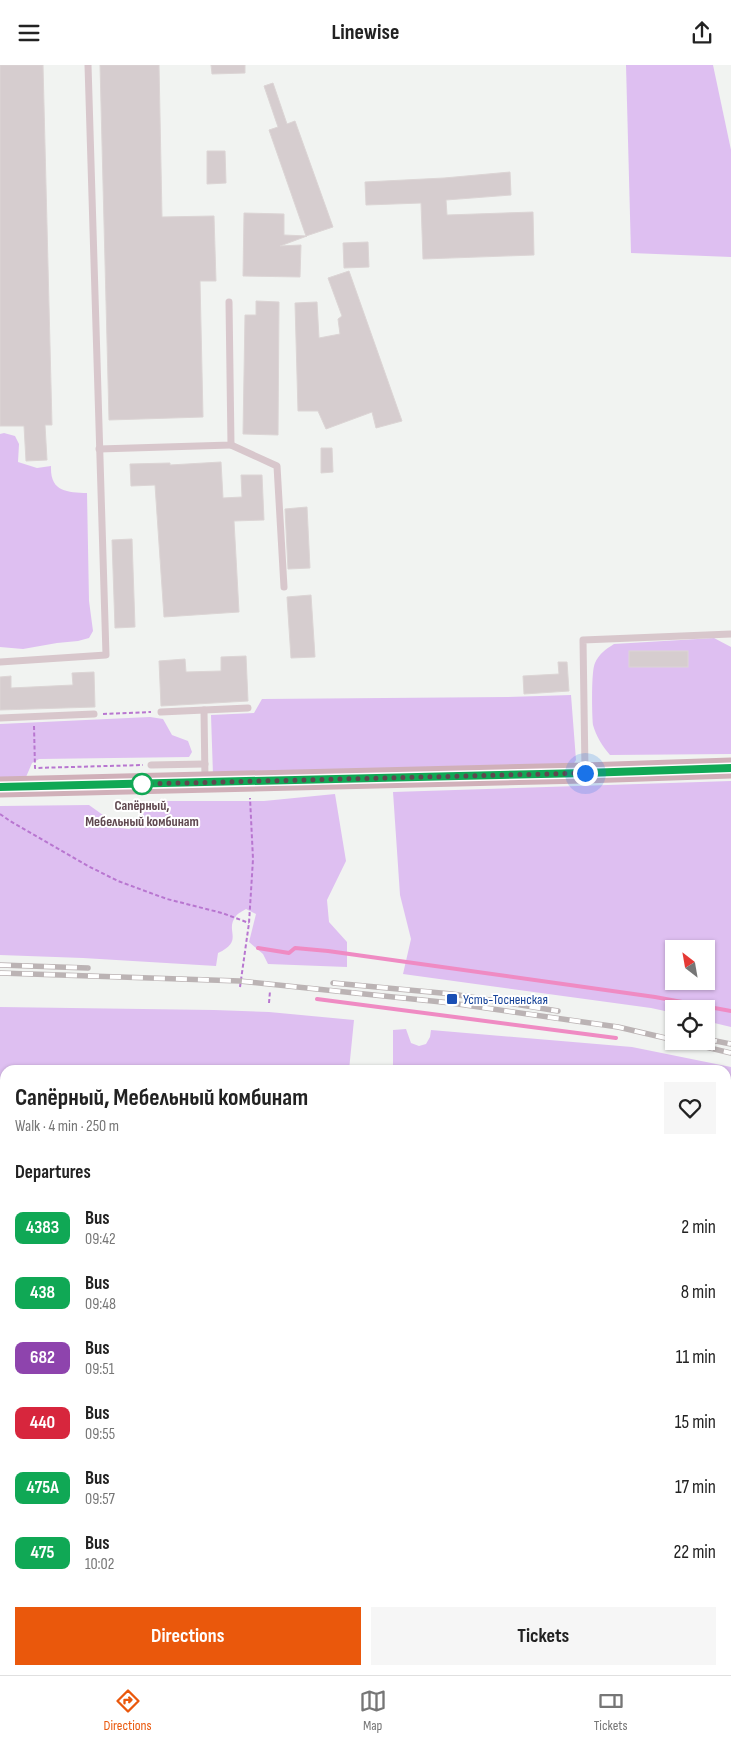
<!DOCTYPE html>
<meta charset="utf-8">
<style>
body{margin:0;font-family:"Sofia Sans Condensed",sans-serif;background:#f6f6f6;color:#222;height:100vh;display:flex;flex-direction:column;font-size:19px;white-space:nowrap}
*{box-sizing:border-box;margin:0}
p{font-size:16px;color:#767676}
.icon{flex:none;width:28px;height:28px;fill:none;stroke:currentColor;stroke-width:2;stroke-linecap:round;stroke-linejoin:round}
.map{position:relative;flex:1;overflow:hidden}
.sheet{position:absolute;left:0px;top:1000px;width:731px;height:610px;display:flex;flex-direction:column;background:#fff;border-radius:15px 15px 0 0;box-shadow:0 1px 4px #0004}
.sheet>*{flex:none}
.badge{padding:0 10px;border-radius:8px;font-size:18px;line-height:32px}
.needle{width:32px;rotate:329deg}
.fabs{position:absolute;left:665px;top:875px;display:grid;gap:10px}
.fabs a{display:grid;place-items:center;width:50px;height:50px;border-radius:0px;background:#fff;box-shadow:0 1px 4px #0004;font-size:25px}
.you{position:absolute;width:25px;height:25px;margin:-12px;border:4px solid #fff;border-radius:50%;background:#1a73e8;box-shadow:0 0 0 8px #1a73e833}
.map>.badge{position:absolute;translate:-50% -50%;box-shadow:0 0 0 2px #fff}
h2{padding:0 15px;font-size:19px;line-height:45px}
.round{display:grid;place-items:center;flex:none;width:52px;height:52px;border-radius:0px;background:#f6f6f6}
.headline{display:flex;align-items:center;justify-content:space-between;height:85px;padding:0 15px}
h1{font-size:24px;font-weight:700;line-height:38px}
.cta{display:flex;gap:10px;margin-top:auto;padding:10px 15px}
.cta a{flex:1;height:58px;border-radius:0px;background:#ea580c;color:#fff;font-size:20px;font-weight:700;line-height:58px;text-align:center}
.cta a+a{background:#f6f6f6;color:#222}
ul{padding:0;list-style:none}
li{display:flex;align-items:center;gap:15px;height:65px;padding:0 15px}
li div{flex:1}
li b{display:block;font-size:19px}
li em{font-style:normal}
li .badge{min-width:55px;font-weight:700;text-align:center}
header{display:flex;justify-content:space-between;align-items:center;height:65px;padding:0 15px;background:#fff;font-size:22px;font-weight:700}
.dock{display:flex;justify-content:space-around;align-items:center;height:70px;border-top:1px solid #e0e0e0;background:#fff;font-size:14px;color:#767676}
.dock a{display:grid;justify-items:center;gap:2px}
.dock .on{color:#ea580c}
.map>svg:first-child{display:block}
</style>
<header><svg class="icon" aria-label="menu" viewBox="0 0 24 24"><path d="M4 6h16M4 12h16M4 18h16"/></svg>Linewise<svg class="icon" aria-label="share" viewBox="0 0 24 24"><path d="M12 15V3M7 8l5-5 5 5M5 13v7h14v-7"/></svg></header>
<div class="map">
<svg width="731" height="1610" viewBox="0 0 731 1610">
<rect width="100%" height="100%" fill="#f1f3f1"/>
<!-- green -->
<g fill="#debff1" fill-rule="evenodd">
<polygon points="626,0 713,0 731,85 731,192 631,188"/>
<path d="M4 368 15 371 19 379 18 397 37 403 51 401C50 427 67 427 87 428L89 536 93 566 89 573 78 576 57 578 23 584 0 582V369Z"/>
<path d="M714 573 731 582V689L610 690C603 682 596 671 593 660 592 650 591 606 595 598 599 589 606 584 614 579Z"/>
<polygon points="571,630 576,695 571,703 213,710 211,650 254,648 262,634 508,632"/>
<polygon points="150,652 163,654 172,670 188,676 192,687 189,692 39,694 32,698 26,712 0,718 0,659"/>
<path d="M731 716V962L706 956V944H674V948L651 943 403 909 411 874 400 830 393 727ZM674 884H706V916H674Z"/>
<path d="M335 729 346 796 327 835 329 857 347 877V902L268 899 263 889 249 877 256 849 246 844C243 846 238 848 236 851 224 866 245 875 218 888L216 901 83 893 0 890V741L89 740 121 763 129 764 137 761C143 747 148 740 162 736H264Z"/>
<polygon points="0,942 214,945 269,947 354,955 349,1005 5,1005 5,1034 0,1033"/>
<polygon points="406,964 411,978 419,981 426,979 430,972 431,965 632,982 731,1002 731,1113 726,1110 726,1005 393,1005 393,965"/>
<polygon points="0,1155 5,1155 5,1605 726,1605 726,1272 731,1273 731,1610 0,1610"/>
</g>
<!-- water -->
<rect fill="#ef8bc3" x="0" y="1182" width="5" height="44"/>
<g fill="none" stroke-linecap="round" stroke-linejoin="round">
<!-- stream -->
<g stroke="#ef8bc3" stroke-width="4">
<polyline points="258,883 289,888 295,883 328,886 655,932 731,946"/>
<polyline points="317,934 616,973"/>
</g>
</g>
<!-- building -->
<g fill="#d6cdcf" stroke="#dcd5d5">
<polygon points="0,0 43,0 52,360 45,360 47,395 26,396 24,361 0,361"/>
<polygon points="100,0 159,0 162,152 214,151 216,216 200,216 203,352 109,355"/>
<polygon points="211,0 245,0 245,8 212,9"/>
<polygon points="273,18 287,59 295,56 333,162 306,171 269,65 278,62 264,21"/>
<polygon points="207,86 225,86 226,118 207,119"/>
<polygon points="510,107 511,130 446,135 447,150 533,147 534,190 423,194 421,138 366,140 365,117 444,113"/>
<polygon points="244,148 284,149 284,170 307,171 280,181 301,180 300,212 243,211"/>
<polygon points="368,177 369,202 344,203 343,178"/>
<polygon points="349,206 402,356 376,363 372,347 326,364 318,346 298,346 295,238 317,237 319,273 340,269 338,254 342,251 328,213"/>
<polygon points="256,236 279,237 278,370 243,369 245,250 256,250"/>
<polygon points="321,383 332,383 333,407 321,408"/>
<polygon points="221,397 223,433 242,432 241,410 262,410 264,455 234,456 239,547 164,552 155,420 131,421 130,399 170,398 170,400"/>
<polygon points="307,442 310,503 288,504 285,444"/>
<polygon points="132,474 135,562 115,563 112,475"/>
<polygon points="311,530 315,592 291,593 287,532"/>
<rect x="629" y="586" width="59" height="16"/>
<polygon points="246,591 248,636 161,641 159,596 185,594 186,607 221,606 221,592"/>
<polygon points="558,597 567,597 569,626 524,629 523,611 559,609"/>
<polygon points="94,607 95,642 0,645 0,612 11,611 11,623 73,620 72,608"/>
</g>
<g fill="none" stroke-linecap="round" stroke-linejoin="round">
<!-- path -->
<g stroke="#b876d0" stroke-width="2" stroke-dasharray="4 2.5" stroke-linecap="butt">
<polyline points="103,649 151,647"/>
<polyline points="34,661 35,703 143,700"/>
<polyline points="0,749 10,756 88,801 118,816 167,834 222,848 249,858"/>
<polyline points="240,922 249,858 253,794 250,733"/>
<polyline points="269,938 270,926"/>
<polyline points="0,1115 5,1115"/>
<polyline points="726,1228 731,1228"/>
</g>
<!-- service -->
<g stroke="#d8c7cc" stroke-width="7">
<polyline points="231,380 277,401 284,522"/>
<polyline points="99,384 231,380 229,237"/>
<polyline points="0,597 106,590 88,0"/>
<polyline points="204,645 205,715"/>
<polyline points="161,647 248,643"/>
<polyline points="0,653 94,649"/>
<polyline points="151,700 205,699"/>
<polyline points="585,705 583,575 731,569"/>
</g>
<!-- primary -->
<polyline stroke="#d0b0b9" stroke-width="21" points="0,722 585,708 731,703"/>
<!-- rail casing -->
<g stroke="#bbb3b4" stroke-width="5.5">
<g id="rail">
<polyline points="0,900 88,903"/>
<polyline points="0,908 240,916 451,938 618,962 674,975"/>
<polyline points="333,918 452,929 558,946"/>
<polyline points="706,974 731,979"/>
<polyline points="681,976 731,988"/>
</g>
</g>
<!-- rail -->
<use href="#rail" stroke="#fff" stroke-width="4" stroke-dasharray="11" stroke-linecap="butt"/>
</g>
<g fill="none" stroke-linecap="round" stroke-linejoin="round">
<!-- line casing -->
<g stroke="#fff" stroke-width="11">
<polyline id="line" points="0,722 585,708 731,703"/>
</g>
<!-- line -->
<use href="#line" stroke="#10a855" stroke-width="8"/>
<!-- walk -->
<polyline stroke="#5f484f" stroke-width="5" stroke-dasharray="0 9" points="142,719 585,708"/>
</g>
<!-- markers -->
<circle fill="#fff" stroke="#10a855" stroke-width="2.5" cx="142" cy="719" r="10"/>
<rect fill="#1a4fb4" stroke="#fff" stroke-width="2" x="446" y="928" width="12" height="12" rx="2.5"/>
<g text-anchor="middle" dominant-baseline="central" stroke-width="4" stroke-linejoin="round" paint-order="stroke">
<!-- stop labels -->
<g font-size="14" font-weight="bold" fill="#5f484f" stroke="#fff">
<text x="142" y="740">Сапёрный,<tspan x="142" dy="16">Мебельный комбинат</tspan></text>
</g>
<!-- transit labels -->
<g font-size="14" fill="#164399" stroke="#fff" text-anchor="start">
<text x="463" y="934">Усть-Тосненская</text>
</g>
</g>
</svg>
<div class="fabs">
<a><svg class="needle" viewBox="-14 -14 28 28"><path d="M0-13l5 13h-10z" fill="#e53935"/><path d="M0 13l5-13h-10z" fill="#767676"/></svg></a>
<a><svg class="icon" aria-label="locate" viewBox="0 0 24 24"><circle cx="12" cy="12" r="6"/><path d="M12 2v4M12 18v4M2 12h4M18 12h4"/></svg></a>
</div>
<div class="you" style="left:585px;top:708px"></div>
<section class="sheet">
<div class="headline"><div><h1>Сапёрный, Мебельный комбинат</h1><p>Walk · 4 min · 250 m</p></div><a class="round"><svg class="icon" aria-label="heart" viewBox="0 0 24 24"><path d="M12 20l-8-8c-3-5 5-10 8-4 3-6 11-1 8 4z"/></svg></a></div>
<h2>Departures</h2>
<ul>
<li><span class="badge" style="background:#10a855;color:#fff">438З</span><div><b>Bus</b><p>09:42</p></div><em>2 min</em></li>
<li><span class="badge" style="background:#10a855;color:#fff">438</span><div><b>Bus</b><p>09:48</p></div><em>8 min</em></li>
<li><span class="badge" style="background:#8e44ad;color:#fff">682</span><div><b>Bus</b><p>09:51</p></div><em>11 min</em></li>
<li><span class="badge" style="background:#d7263d;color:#fff">440</span><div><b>Bus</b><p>09:55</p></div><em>15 min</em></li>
<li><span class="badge" style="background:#10a855;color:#fff">475А</span><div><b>Bus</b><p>09:57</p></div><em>17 min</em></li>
<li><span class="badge" style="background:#10a855;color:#fff">475</span><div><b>Bus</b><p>10:02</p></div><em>22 min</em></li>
</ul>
<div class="cta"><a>Directions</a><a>Tickets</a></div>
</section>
</div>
<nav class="dock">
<a class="on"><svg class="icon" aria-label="directions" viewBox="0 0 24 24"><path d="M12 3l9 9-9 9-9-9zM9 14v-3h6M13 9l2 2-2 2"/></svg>Directions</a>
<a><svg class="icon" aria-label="map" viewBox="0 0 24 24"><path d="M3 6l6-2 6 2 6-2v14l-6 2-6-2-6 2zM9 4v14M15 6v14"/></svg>Map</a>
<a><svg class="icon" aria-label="tickets" viewBox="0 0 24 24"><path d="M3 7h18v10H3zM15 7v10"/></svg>Tickets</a>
</nav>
